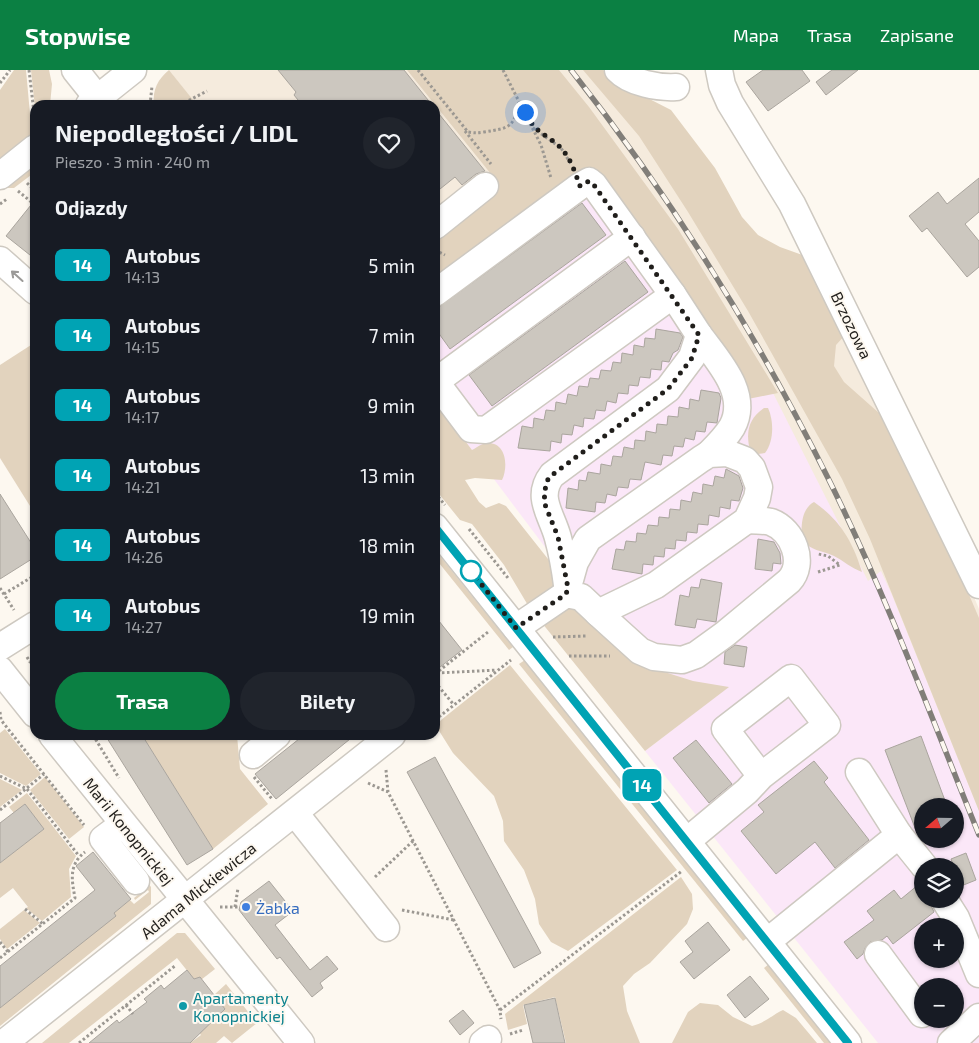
<!DOCTYPE html>
<html lang="pl">
<meta charset="utf-8">
<style>
body{margin:0;font-family:"Exo 2",sans-serif;background:#20242c;color:#f1f3f6;height:100vh;display:flex;flex-direction:column;font-size:19px;white-space:nowrap}
*{box-sizing:border-box;margin:0}
p{font-size:16px;color:#9ea1a6}
.icon{flex:none;width:28px;height:28px;fill:none;stroke:currentColor;stroke-width:2;stroke-linecap:round;stroke-linejoin:round}
.map{position:relative;flex:1;overflow:hidden}
.drawer{position:absolute;left:30px;top:30px;width:410px;height:640px;display:flex;flex-direction:column;background:#171b24;border-radius:15px;box-shadow:0 1px 4px #0004}
.drawer>*{flex:none}
.badge{padding:0 10px;border-radius:8px;font-size:18px;line-height:32px}
.needle{width:32px;rotate:250deg}
.tools{position:absolute;left:914px;top:728px;display:grid;gap:10px}
.tools a{display:grid;place-items:center;width:50px;height:50px;border-radius:50%;background:#171b24;box-shadow:0 1px 4px #0004;font-size:25px}
.you{position:absolute;width:25px;height:25px;margin:-12px;border:4px solid #fff;border-radius:50%;background:#1a73e8;box-shadow:0 0 0 8px #1a73e833}
.map>.badge{position:absolute;translate:-50% -50%;box-shadow:0 0 0 2px #fff}
h2{padding:0 25px;font-size:19px;line-height:45px}
.round{display:grid;place-items:center;flex:none;width:52px;height:52px;border-radius:26px;background:#20242c}
.headline{display:flex;align-items:center;justify-content:space-between;height:85px;padding:0 25px}
h1{font-size:24px;font-weight:700;line-height:38px}
.cta{display:flex;gap:10px;margin-top:auto;padding:10px 25px}
.cta a{flex:1;height:58px;border-radius:30px;background:#0b8043;color:#fff;font-size:20px;font-weight:700;line-height:58px;text-align:center}
.cta a+a{background:#20242c;color:#f1f3f6}
ul{padding:0;list-style:none}
li{display:flex;align-items:center;gap:15px;height:70px;padding:0 25px}
li div{flex:1}
li b{display:block;font-size:19px}
li em{font-style:normal}
li .badge{min-width:55px;font-weight:700;text-align:center}
header{display:flex;align-items:center;gap:30px;box-sizing:border-box;height:70px;padding:0 25px;background:#0b8043;color:#fff}
header strong{font-size:24px}
nav{display:flex;gap:28px;margin-inline-start:auto;font-size:18px}
.map>svg:first-child{display:block}
</style>
<header>
<strong>Stopwise</strong>
<nav><a>Mapa</a><a>Trasa</a><a>Zapisane</a></nav>
</header>
<div class="map">
<svg width="979" height="973" viewBox="0 0 979 973">
<rect width="100%" height="100%" fill="#fdf8f0"/>
<!-- built -->
<g fill="#f5ebdd">
<polygon points="169,0 415,0 511,120 435,183 435,35 196,35"/>
<polygon points="538,0 613,0 758,209 850,267 963,501 979,539 979,811 955,736"/>
</g>
<!-- industrial -->
<path fill="#fbe7f8" fill-rule="evenodd" d="M591 82 774 325 868 511 881 501 892 525 979 741V973H878L645 681 679 655 435 331V203ZM922 736H955V769H922ZM922 796H955V829H922ZM922 856H955V889H922ZM922 916H955V949H922Z"/>
<!-- green -->
<g fill="#e2d3be">
<polygon points="14,0 26,0 31,55 35,63 0,91 0,20"/>
<polygon points="31,0 49,0 52,14 50,35 35,35 35,38"/>
<path d="M169 0 197 35H154C152 20 158 9 169 0Z"/>
<polygon points="407,0 559,0 589,37 678,159 778,323 748,329 655,188 589,97 435,209 435,149 491,104"/>
<polygon points="583,0 603,0 626,17 671,40 715,98 742,147 758,165 780,177 808,187 846,264 836,275 834,296 844,312 879,343 964,513 979,548 979,741 870,469 842,409 748,241 688,142 639,66"/>
<polygon points="35,93 35,102 14,118 4,118"/>
<polygon points="31,275 35,280 35,444 0,388 0,295"/>
<path d="M435 331 472 380C475 379 479 375 483 374 506 368 509 396 502 410L475 408 465 410 479 432 486 438 499 433 506 436 552 494 553 516 538 533 529 537 504 495 472 454 460 450 435 419Z"/>
<path d="M764 338H768C774 351 774 371 765 383L758 384 749 376C746 359 750 348 764 338Z"/>
<path d="M814 432C840 450 853 472 862 502 851 498 844 491 834 486 821 480 811 481 802 470 801 457 801 439 814 432Z"/>
<polygon points="435,480 513,577 509,580 435,488"/>
<polygon points="561,538 570,538 581,543 655,599 693,611 729,617 645,681 542,553"/>
<polygon points="525,590 747,868 743,871 519,594"/>
<polygon points="510,595 677,800 568,881 551,872 539,854 535,829 524,800 504,771 503,751 494,726 453,683 436,656 441,650"/>
<polygon points="5,659 41,704 26,716 0,703 0,663"/>
<polygon points="142,665 237,665 240,699 268,734 213,779"/>
<polygon points="45,707 84,757 69,769 30,720"/>
<polygon points="0,709 22,720 0,737"/>
<polygon points="27,723 76,786 69,799 71,827 42,851 26,838 28,837 13,818 0,828 0,793 44,759 25,734 14,743 9,737"/>
<polygon points="681,807 692,824 693,839 687,854 650,893 634,904 623,916 627,941 640,973 566,973 555,927 523,935 527,954 508,960 505,944"/>
<polygon points="144,808 151,817 151,834 0,956 0,938 115,846 114,843 130,830 134,834 149,822 148,820 135,830 134,828 139,824 138,814"/>
<polygon points="24,840 40,853 7,879 0,869 0,859"/>
<polygon points="177,863 185,863 215,899 197,913 177,888 69,973 42,973"/>
<polygon points="769,894 832,973 824,973 764,898"/>
<polygon points="226,914 257,953 232,973 224,966 216,973 190,973 201,965 198,961 225,939 214,925"/>
<path d="M700 933 718 935 733 947 752 956C765 953 772 945 783 940L796 948 817 973H672L688 942Z"/>
</g>
<!-- building -->
<g fill="#ccc7bf" stroke="#aaa59e">
<polygon points="278,0 404,0 432,35 302,35 294,25 296,22"/>
<polygon points="763,0 802,0 810,11 768,41 746,12"/>
<polygon points="832,0 858,0 826,25 816,12"/>
<polygon points="435,39 485,101 476,104 462,115 455,107 435,123"/>
<polygon points="979,108 979,142 965,154 979,171 979,197 967,207 927,158 922,162 909,146 938,122 947,134"/>
<polygon points="35,130 35,189 6,166"/>
<polygon points="582,133 606,165 450,279 435,258 435,240"/>
<polygon points="625,191 648,222 492,336 469,305"/>
<polygon points="656,259 680,263 683,267 678,280 673,283 669,292 662,291 661,300 651,299 650,308 640,307 638,316 629,315 628,324 618,323 616,333 607,331 605,341 596,340 594,349 584,348 583,357 574,355 572,365 562,364 561,373 551,371 550,381 518,378 522,356 533,358 534,348 544,350 546,340 555,341 556,332 566,334 568,324 577,326 579,316 588,317 590,308 599,309 601,300 611,301 613,292 621,293 622,283 633,285 634,275 644,277 645,268 655,269"/>
<polygon points="701,320 719,323 721,328 717,353 707,352 705,362 696,361 694,370 685,368 683,377 674,376 672,386 663,385 661,395 645,392 641,410 630,409 628,418 618,417 616,426 607,424 605,433 596,432 595,442 566,438 568,418 578,420 579,410 586,411 588,402 600,404 601,394 611,396 613,386 622,387 624,377 634,379 635,370 645,371 646,361 656,363 657,354 667,355 668,346 678,347 679,337 689,339 690,329 699,331"/>
<polygon points="726,399 739,406 743,418 739,431 731,430 730,439 720,437 719,447 709,445 708,455 698,454 697,463 687,462 686,471 676,470 675,479 665,478 664,487 654,486 653,495 643,494 642,504 612,499 616,479 624,480 626,471 636,472 637,463 646,464 648,455 658,456 659,447 669,448 670,439 680,440 681,430 691,432 693,422 702,424 703,414 713,416 715,406 724,408"/>
<polygon points="0,424 35,479 35,487 0,509"/>
<polygon points="758,469 774,472 780,483 781,494 773,493 772,501 755,499"/>
<polygon points="701,509 722,513 716,552 697,549 695,558 675,555 680,525 689,527 691,517 699,518"/>
<polygon points="435,546 462,580 435,601"/>
<polygon points="735,575 747,577 744,597 724,594 725,582"/>
<polygon points="105,665 142,665 213,779 187,795"/>
<polygon points="304,665 355,665 276,729 255,704"/>
<polygon points="921,666 947,736 922,736 922,770 917,763 885,680"/>
<polygon points="696,670 732,714 709,733 673,688"/>
<polygon points="435,687 541,883 514,898 407,702"/>
<polygon points="814,691 828,708 824,712 869,770 835,798 815,772 776,804 741,761 764,742 758,735"/>
<polygon points="25,734 44,759 0,793 0,753"/>
<polygon points="93,782 131,829 114,843 116,846 0,938 0,896 95,820 76,796"/>
<polygon points="966,783 976,810 961,816 951,789"/>
<polygon points="269,811 293,841 275,855 310,900 327,886 338,899 320,913 323,918 312,927 280,887 277,889 239,840 241,832"/>
<polygon points="918,815 922,821 922,829 928,829 934,842 893,874 887,866 882,870 870,872 865,878 863,884 857,889 844,872 874,850 867,841 894,820 901,829"/>
<polygon points="708,852 730,880 694,909 680,892 693,882 685,871"/>
<polygon points="187,900 194,909 200,907 225,939 190,973 89,973 117,950 119,953 147,932 144,929 161,915 164,919"/>
<polygon points="750,906 769,929 745,948 727,925"/>
<polygon points="555,928 565,973 533,973 524,935"/>
<polygon points="463,940 474,953 460,965 449,951"/>
</g>
<g fill="none" stroke-linecap="round" stroke-linejoin="round">
<!-- minor casing -->
<g stroke="#cec9c1" stroke-width="29">
<g id="minor">
<polyline points="75,0 103,35"/>
<path d="M618 0C630 13 659 18 676 17"/>
<polyline points="719,0 722,15 730,33 792,134 979,515"/>
<polyline points="89,35 133,0"/>
<polyline points="0,106 35,78"/>
<polyline points="435,156 485,116"/>
<polyline points="0,190 35,221"/>
<polyline points="435,223 580,116 589,111 594,115 673,225 486,360 471,359 435,311"/>
<path d="M699 265C718 291 750 324 732 357 726 367 717 376 709 384"/>
<polyline points="435,312 632,167"/>
<polyline points="435,457 848,973"/>
<path d="M567 515C565 499 562 483 558 468 552 445 535 427 552 405L668 319 692 287 699 265 673 225"/>
<path d="M598 543 640 581 654 587 682 590 696 585 725 564 789 511C806 493 793 460 771 452 764 450 754 451 747 450"/>
<polyline points="516,558 566,524 581,527 598,543 656,515 747,450 757,428 759,417 752,398 745,390 727,383 709,384 701,389 588,469 575,492 566,524"/>
<polyline points="0,577 35,555"/>
<polyline points="0,600 35,644"/>
<polyline points="52,665 301,973"/>
<polyline points="253,685 277,665"/>
<polyline points="859,702 899,765"/>
<polyline points="295,743 386,858"/>
<polyline points="123,754 103,769 136,811"/>
<polyline points="687,771 747,721 761,706 827,655 791,608 725,659 761,706"/>
<polyline points="944,829 956,848 979,904"/>
<polyline points="768,871 899,765 924,796"/>
<polyline points="878,884 922,944"/>
<polyline points="4,973 392,665"/>
<polyline points="483,973 488,969"/>
<polyline points="951,973 979,947"/>
</g>
</g>
<!-- path -->
<g stroke="#9c9892" stroke-width="3" stroke-dasharray="2.5 2.5" stroke-linecap="butt">
<polyline points="29,0 35,51"/>
<path d="M418 0 468 62C474 63 478 63 484 62 508 58 514 59 519 32"/>
<polyline points="503,0 541,75 551,108"/>
<polyline points="0,13 10,0"/>
<polyline points="150,35 152,16"/>
<polyline points="180,35 207,21"/>
<polyline points="533,58 561,78 571,94"/>
<polyline points="465,61 491,94"/>
<polyline points="27,113 35,121"/>
<polyline points="18,121 35,135"/>
<polyline points="0,134 7,129"/>
<polyline points="435,180 445,185"/>
<polyline points="435,423 445,435"/>
<polyline points="469,459 508,508"/>
<polyline points="818,502 840,495 828,486 818,484"/>
<polyline points="0,518 14,540"/>
<polyline points="4,524 32,507 35,500"/>
<polyline points="553,567 587,566"/>
<polyline points="569,586 610,586"/>
<polyline points="27,587 30,592 35,589"/>
<polyline points="437,603 497,600"/>
<polyline points="435,604 488,562"/>
<polyline points="435,612 454,635"/>
<polyline points="0,642 1,650 84,755"/>
<polyline points="435,650 511,590"/>
<polyline points="93,665 119,708"/>
<polyline points="386,700 388,722 500,940 501,949"/>
<polyline points="0,706 27,719 79,786"/>
<polyline points="254,707 272,729"/>
<polyline points="368,713 388,722"/>
<polyline points="0,740 44,704"/>
<polyline points="375,807 414,770"/>
<polyline points="220,837 239,837"/>
<polyline points="235,837 238,818"/>
<polyline points="25,839 43,854"/>
<polyline points="402,840 454,850"/>
<polyline points="0,872 8,882"/>
<path d="M0 888 75 828C72 811 68 795 85 782"/>
<polyline points="126,935 133,944"/>
<polyline points="500,940 682,801"/>
<polyline points="510,964 523,960"/>
<polyline points="79,973 176,895"/>
</g>
<!-- minor -->
<use href="#minor" stroke="#fff" stroke-width="26"/>
<!-- rail casing -->
<g stroke="#817e79" stroke-width="5.5">
<path id="rail" d="M571 0C671 127 757 265 829 410 886 525 931 646 979 765"/>
</g>
<!-- rail -->
<use href="#rail" stroke="#fdf8f0" stroke-width="4" stroke-dasharray="11" stroke-linecap="butt"/>
</g>
<!-- one-way arrows -->
<defs><path id="oneway-shaft" d="M-6 0H5M1.5-3L5.5 0L1.5 3" fill="none" stroke-width="1.6" stroke-linecap="round" stroke-linejoin="round" transform="scale(1.25)"/></defs>
<use stroke="#9b9a98" href="#oneway-shaft" transform="translate(17 206) rotate(-138)"/>
<g fill="none" stroke-linecap="round" stroke-linejoin="round">
<!-- line casing -->
<g stroke="#fff" stroke-width="11">
<polyline id="line" points="435,457 848,973"/>
</g>
<!-- line -->
<use href="#line" stroke="#00a3b4" stroke-width="8"/>
<!-- walk -->
<path stroke="#201e1b" stroke-width="5" stroke-dasharray="0 9" d="M471 501 516 558 566 524 568 518 558 467 544 432 546 412 552 405 668 319 692 288 699 265 594 115 589 111 580 116C575 103 571 88 560 77 544 62 536 64 525 42"/>
</g>
<!-- markers -->
<circle fill="#fff" stroke="#00a3b4" stroke-width="2.5" cx="471" cy="501" r="10"/>
<circle fill="#3f7fe0" stroke="#fdf8f0" stroke-width="2" cx="246" cy="837" r="5"/>
<circle fill="#0f9aa8" stroke="#fdf8f0" stroke-width="2" cx="183" cy="936" r="5"/>
<g text-anchor="middle" dominant-baseline="central" stroke-width="4" stroke-linejoin="round" paint-order="stroke">
<!-- street labels -->
<g font-size="16" fill="#201e1b" stroke="#fdf8f0">
<text transform="translate(852 255) rotate(64)">Brzozowa</text>
<text transform="translate(129 761) rotate(51)">Marii Konopnickiej</text>
<text transform="translate(198 820) rotate(-39)">Adama Mickiewicza</text>
</g>
<!-- shop labels -->
<g font-size="16" fill="#366cbe" stroke="#fdf8f0" text-anchor="start">
<text x="256" y="837">Żabka</text>
</g>
<!-- culture labels -->
<g font-size="16" fill="#0d838f" stroke="#fdf8f0" text-anchor="start">
<text x="193" y="927">Apartamenty<tspan x="193" dy="18">Konopnickiej</tspan></text>
</g>
</g>
</svg>
<div class="tools">
<a><svg class="needle" viewBox="-14 -14 28 28"><path d="M0-13l5 13h-10z" fill="#e53935"/><path d="M0 13l5-13h-10z" fill="#9ea1a6"/></svg></a>
<a><svg class="icon" aria-label="layers" viewBox="0 0 24 24"><path d="M12 4l9 5-9 5-9-5zM3 14l9 5 9-5"/></svg></a>
<a>+</a>
<a>−</a>
</div>
<div class="you" style="left:525px;top:42px"></div>
<b class="badge" style="left:642px;top:715px;background:#00a3b4;color:#fff">14</b>
<section class="drawer">
<div class="headline"><div><h1>Niepodległości / LIDL</h1><p>Pieszo · 3 min · 240 m</p></div><a class="round"><svg class="icon" aria-label="heart" viewBox="0 0 24 24"><path d="M12 20l-8-8c-3-5 5-10 8-4 3-6 11-1 8 4z"/></svg></a></div>
<h2>Odjazdy</h2>
<ul>
<li><span class="badge" style="background:#00a3b4;color:#fff">14</span><div><b>Autobus</b><p>14:13</p></div><em>5 min</em></li>
<li><span class="badge" style="background:#00a3b4;color:#fff">14</span><div><b>Autobus</b><p>14:15</p></div><em>7 min</em></li>
<li><span class="badge" style="background:#00a3b4;color:#fff">14</span><div><b>Autobus</b><p>14:17</p></div><em>9 min</em></li>
<li><span class="badge" style="background:#00a3b4;color:#fff">14</span><div><b>Autobus</b><p>14:21</p></div><em>13 min</em></li>
<li><span class="badge" style="background:#00a3b4;color:#fff">14</span><div><b>Autobus</b><p>14:26</p></div><em>18 min</em></li>
<li><span class="badge" style="background:#00a3b4;color:#fff">14</span><div><b>Autobus</b><p>14:27</p></div><em>19 min</em></li>
</ul>
<div class="cta"><a>Trasa</a><a>Bilety</a></div>
</section>
</div>
